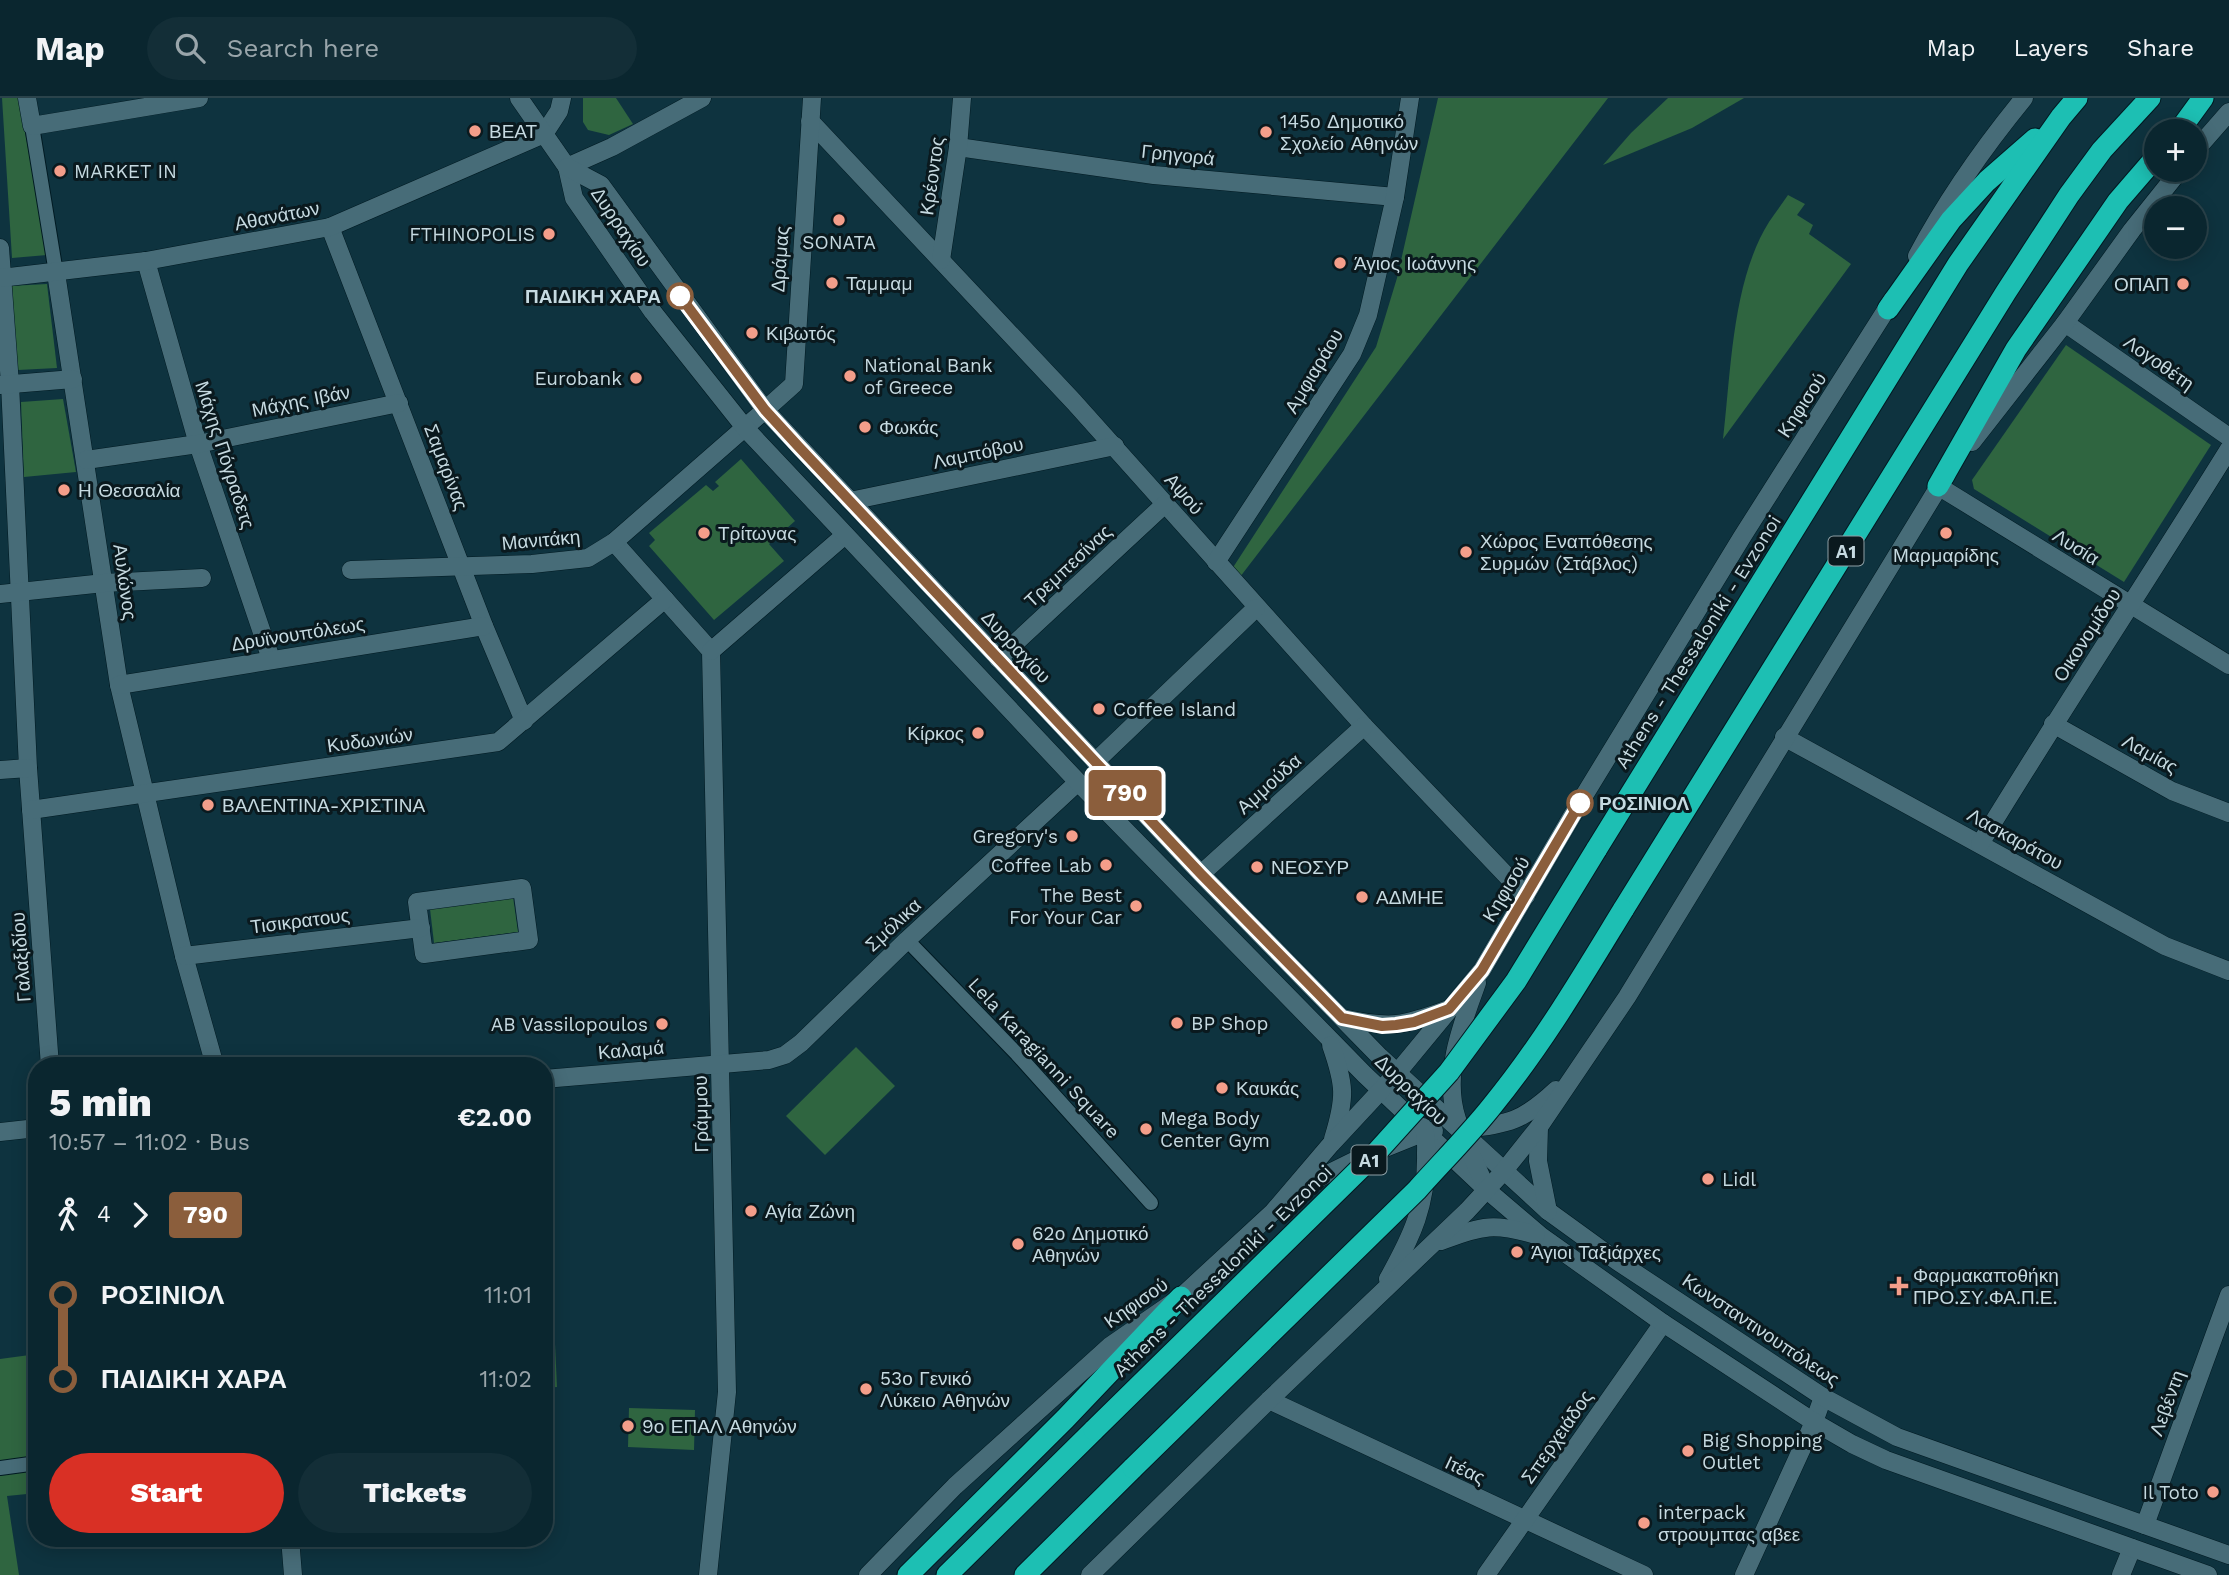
<!DOCTYPE html>
<meta charset="utf-8">
<style>
body{margin:0;font-family:"Work Sans",sans-serif;background:#132e37;color:#f1f3f6;height:100vh;display:flex;flex-direction:column;font-size:26px;white-space:nowrap}
*{box-sizing:border-box;margin:0}
p{font-size:23px;color:#99a5aa}
.icon{flex:none;width:38px;height:38px;fill:none;stroke:currentColor;stroke-width:2;stroke-linecap:round;stroke-linejoin:round}
.map{position:relative;flex:1;overflow:hidden}
.details{position:absolute;left:28px;top:959px;width:525px;height:490px;display:flex;flex-direction:column;background:#0a262f;border-radius:28px;box-shadow:0 4px 18px #0003,0 0 0 2px #2a434b}
.details>*{flex:none}
.badge{padding:0 14px;border-radius:5px;font-size:24px;line-height:46px}
.tools{position:absolute;left:2144px;top:21px;display:grid;gap:14px}
.tools a{display:grid;place-items:center;width:63px;height:63px;border-radius:50%;background:#0a262f;box-shadow:0 4px 18px #0003,0 0 0 2px #2a434b;font-size:35px}
.map>.badge{position:absolute;translate:-50% -50%;box-shadow:0 0 0 4px #fff}
.legs{display:flex;align-items:center;gap:10px;height:77px;padding:0 21px;font-size:23px}
.legs p{margin-inline-start:auto}
.summary{display:flex;align-items:center;justify-content:space-between;height:119px;padding:0 21px}
h1{font-size:38px;font-weight:800;line-height:52px}
.button{display:flex;gap:14px;margin-top:auto;padding:14px 21px}
.button a{flex:1;height:80px;border-radius:42px;background:#d93025;color:#fff;font-size:28px;font-weight:800;line-height:80px;text-align:center}
.button a+a{background:#132e37;color:#f1f3f6}
ul{padding:0 21px;list-style:none}
li{display:flex;align-items:center;gap:24px;height:84px;font-size:26px}
li i{display:grid;place-items:center;width:10px;height:100%;margin:0 9px;background:currentColor}
li i::after{content:'';width:18px;height:18px;margin:-9px;border:5px solid;border-radius:50%;background:#0a262f}
li p{margin-inline-start:auto}
li:first-child i{background:linear-gradient(#0000 50%,currentColor 0)}
li:last-child i{background:linear-gradient(currentColor 50%,#0000 0)}
header{display:flex;align-items:center;gap:42px;box-sizing:border-box;height:98px;padding:0 35px;background:#0a262f;border-bottom:2px solid #2a434b}
header strong{font-size:33px}
nav{display:flex;gap:38px;margin-inline-start:auto;font-size:24px}
.search{width:490px;height:63px;background:#132e37;display:flex;align-items:center;gap:18px;box-sizing:border-box;padding:0 24px;border-radius:38px;color:#99a5aa;font-size:26px}
.map>svg:first-child{display:block}
</style>
<header>
<strong>Map</strong>
<div class="search"><svg class="icon" aria-label="search" viewBox="0 0 24 24"><circle cx="10" cy="10" r="6"/><path d="M15 15l6 6"/></svg>Search here</div>
<nav><a>Map</a><a>Layers</a><a>Share</a></nav>
</header>
<div class="map">
<svg width="2229" height="1477" viewBox="0 0 2229 1477">
<rect width="100%" height="100%" fill="#0e333f"/>
<!-- green -->
<g fill="#2f6540">
<polygon points="2,0 19,0 47,157 12,160"/>
<polygon points="583,0 616,0 633,26 609,37 588,32 583,24"/>
<polygon points="1438,0 1608,0 1240,479 1232,471 1376,249 1397,180"/>
<polygon points="1668,0 1744,0 1692,30 1603,67 1631,35"/>
<path d="M1788 97 1805 106 1797 117 1813 127 1809 136 1851 166 1723 341C1731 274 1732 183 1769 124 1775 115 1782 106 1788 97Z"/>
<polygon points="47,186 57,270 18,272 10,188"/>
<polygon points="2066,247 2211,347 2124,484 1974,391 1972,382"/>
<polygon points="63,301 76,374 24,379 21,304"/>
<polygon points="741,361 795,423 769,446 784,463 714,522 649,448 655,442 649,435 706,387 713,393 719,388 715,384"/>
<polygon points="513,799 518,834 434,845 430,811"/>
<polygon points="856,949 895,988 825,1057 786,1018"/>
<polygon points="549,1114 557,1289 544,1290 544,1115"/>
<polygon points="37,1256 37,1395 7,1398 19,1477 0,1477 0,1261"/>
<polygon points="629,1310 695,1312 694,1352 628,1349"/>
</g>
<g fill="none" stroke-linecap="round" stroke-linejoin="round">
<!-- pedestrian casing -->
<g stroke="#001a22" stroke-width="16">
<g id="pedestrian">
<polyline points="32,28 56,175"/>
<polyline points="907,842 1017,956 1151,1105"/>
<polyline points="0,1370 37,1365"/>
</g>
</g>
<!-- minor casing -->
<g stroke="#001a22" stroke-width="19">
<g id="minor">
<polyline points="27,0 32,28 199,0"/>
<polyline points="810,23 1074,304 1364,628 1526,798"/>
<polyline points="958,49 1154,77 1395,99"/>
<polyline points="567,69 612,49 702,0"/>
<polyline points="330,129 484,528 524,623"/>
<polyline points="0,150 10,286 28,670 50,968"/>
<polyline points="941,162 958,49 962,0"/>
<polyline points="146,163 198,346 271,561"/>
<polyline points="56,175 119,587 184,858 215,968"/>
<polyline points="0,180 146,163 330,129 544,36"/>
<polyline points="2065,225 2229,339"/>
<polyline points="0,287 73,281"/>
<polyline points="86,362 198,346 399,305"/>
<polyline points="1938,388 2229,567"/>
<polyline points="850,403 1115,348"/>
<polyline points="614,444 711,553 727,1294 708,1477"/>
<polyline points="1216,464 1352,256 1368,217 1395,99 1410,0"/>
<polyline points="351,472 532,466 588,460 614,444 765,312"/>
<polyline points="0,496 104,485 202,480"/>
<polyline points="711,553 845,437"/>
<polyline points="998,561 1165,406"/>
<polyline points="119,587 484,528"/>
<polyline points="2053,626 2172,693 2229,715"/>
<polyline points="1784,639 2165,848 2229,873"/>
<polyline points="1095,664 1256,510"/>
<polyline points="0,672 28,670"/>
<polyline points="31,712 498,644 665,501"/>
<path d="M1980 746C2061 613 2147 483 2229 351"/>
<polyline points="1201,776 1364,628"/>
<polygon points="522,790 529,842 424,856 417,804"/>
<polyline points="184,858 421,830"/>
<polyline points="0,1034 37,1030"/>
<polyline points="1269,1302 1644,1477"/>
<polyline points="2145,1427 2229,1197"/>
<polyline points="1486,1477 1663,1225"/>
<polyline points="1744,1477 1814,1324 1823,1299"/>
<polyline points="2121,1477 2132,1450"/>
</g>
</g>
<!-- tertiary casing -->
<g stroke="#001a22" stroke-width="19">
<g id="tertiary">
<polyline points="544,36 559,13 562,0"/>
<polyline points="765,312 794,286 812,0"/>
<polyline points="544,981 769,962 785,957 801,945 907,842 1078,684"/>
<polyline points="290,1440 293,1477"/>
</g>
</g>
<!-- secondary casing -->
<g stroke="#001a22" stroke-width="19">
<g id="secondary">
<polyline points="519,0 567,69 574,100 653,214 746,331 1078,684 1365,977 1487,1092 1541,1138 1663,1225 1814,1324 1852,1346 1886,1362 2208,1477"/>
<polyline points="2194,54 2229,14"/>
<polyline points="567,69 601,87 765,312 1201,776 1380,959 1548,1113 1617,1163 1823,1299 1897,1339 2229,1457"/>
<path d="M1917 158C1947 101 1984 49 2024 0"/>
<polyline points="1972,344 2065,225 2132,132 2180,72"/>
<path d="M1477 885C1462 926 1442 976 1457 1021 1464 1043 1475 1064 1484 1085"/>
<path d="M1342 920C1391 931 1403 928 1449 911"/>
<path d="M1331 947C1345 987 1346 999 1333 1041"/>
<polyline points="1539,1029 1538,1063 1548,1113"/>
<path d="M1465 1031C1509 1026 1523 1023 1556 992"/>
<polyline points="1299,1090 1358,1061 1425,1034 1434,1033"/>
<path d="M1441 1143C1483 1128 1492 1124 1536 1137"/>
<path d="M1388 1181C1412 1138 1427 1107 1426 1056 1426 1047 1427 1037 1423 1029"/>
<polyline points="868,1477 955,1388 1110,1248 1181,1199 1273,1114 1331,1046 1397,975 1482,872 1582,701 1742,439 1893,201"/>
<polyline points="1090,1477 1269,1302 1467,1113 1503,1074 1539,1029 1627,899 1946,377"/>
</g>
</g>
<!-- motorway casing -->
<g stroke="#001a22" stroke-width="23">
<g id="motorway">
<polyline points="2179,33 2203,0"/>
<polyline points="1888,211 1951,122 1987,83 2035,41"/>
<polyline points="1938,388 2016,251 2118,103 2156,59"/>
<polyline points="1596,752 1958,166 2061,19 2077,0"/>
<polyline points="1623,812 2006,194 2069,97 2102,52 2150,0"/>
<polyline points="908,1477 1065,1321 1181,1199"/>
<polyline points="947,1477 1094,1332"/>
<polyline points="1025,1477 1133,1370"/>
</g>
</g>
<!-- pedestrian -->
<use href="#pedestrian" stroke="#476c78" stroke-width="14"/>
<!-- minor -->
<use href="#minor" stroke="#476c78" stroke-width="18"/>
<!-- tertiary -->
<use href="#tertiary" stroke="#476c78" stroke-width="18"/>
<!-- secondary -->
<use href="#secondary" stroke="#476c78" stroke-width="18"/>
<!-- motorway -->
<use href="#motorway" stroke="#1dbfb3" stroke-width="21"/>
<!-- motorway-bridge casing -->
<g stroke="#001a22" stroke-width="23" stroke-linecap="butt">
<g id="motorway-bridge">
<polyline points="1094,1332 1375,1056 1449,974 1516,883 1596,752"/>
<path d="M1133 1370 1417 1092C1442 1064 1469 1037 1492 1008 1542 947 1582 879 1623 812"/>
</g>
</g>
<!-- motorway-bridge -->
<use href="#motorway-bridge" stroke="#1dbfb3" stroke-width="21"/>
</g>
<g fill="none" stroke-linecap="round" stroke-linejoin="round">
<!-- line-1 casing -->
<g stroke="#fff" stroke-width="16">
<polyline id="line-1" points="680,198 765,312 798,348 1201,776 1342,920 1382,928 1396,927 1414,924 1449,911 1482,872 1580,705"/>
</g>
<!-- line-1 -->
<use href="#line-1" stroke="#8b5e3c" stroke-width="10"/>
</g>
<!-- markers -->
<g fill="#f49e8a" stroke="#0a191e" stroke-width="2.5">
<circle cx="475" cy="33" r="7"/>
<circle cx="1266" cy="34" r="7"/>
<circle cx="60" cy="73" r="7"/>
<circle cx="839" cy="122" r="7"/>
<circle cx="549" cy="136" r="7"/>
<circle cx="1340" cy="165" r="7"/>
<circle cx="832" cy="185" r="7"/>
<circle cx="2183" cy="186" r="7"/>
<circle cx="752" cy="235" r="7"/>
<circle cx="850" cy="278" r="7"/>
<circle cx="636" cy="280" r="7"/>
<circle cx="865" cy="329" r="7"/>
<circle cx="64" cy="392" r="7"/>
<circle cx="704" cy="435" r="7"/>
<circle cx="1946" cy="435" r="7"/>
<circle cx="1466" cy="454" r="7"/>
<circle cx="1099" cy="611" r="7"/>
<circle cx="978" cy="635" r="7"/>
<circle cx="208" cy="707" r="7"/>
<circle cx="1072" cy="738" r="7"/>
<circle cx="1106" cy="767" r="7"/>
<circle cx="1257" cy="769" r="7"/>
<circle cx="1362" cy="799" r="7"/>
<circle cx="1136" cy="808" r="7"/>
<circle cx="1177" cy="925" r="7"/>
<circle cx="662" cy="926" r="7"/>
<circle cx="1222" cy="990" r="7"/>
<circle cx="1146" cy="1031" r="7"/>
<circle cx="1708" cy="1081" r="7"/>
<circle cx="751" cy="1113" r="7"/>
<circle cx="1018" cy="1146" r="7"/>
<circle cx="1517" cy="1154" r="7"/>
<path d="M1895.5 1177.5h7v7h7v7h-7v7h-7v-7h-7v-7h7z"/>
<circle cx="866" cy="1291" r="7"/>
<circle cx="628" cy="1328" r="7"/>
<circle cx="1688" cy="1353" r="7"/>
<circle cx="2213" cy="1394" r="7"/>
<circle cx="1644" cy="1425" r="7"/>
</g>
<g fill="#fff" stroke="#8b5e3c" stroke-width="3.5">
<circle cx="680" cy="198" r="12"/>
<circle cx="1580" cy="705" r="12"/>
</g>
<g text-anchor="middle" dominant-baseline="central" stroke-width="6" stroke-linejoin="round" paint-order="stroke">
<!-- shield labels -->
<g fill="#0a191e" stroke="#8ea0a6" stroke-width="2">
<rect x="1828.5" y="438.5" width="35" height="29" rx="5"/>
<rect x="1351.5" y="1047.5" width="35" height="29" rx="5"/>
</g>
<g font-size="18" font-weight="bold" fill="#c6dae1">
<text x="1846" y="453">Α1</text>
<text x="1369" y="1062">Α1</text>
</g>
<!-- poi labels -->
<g font-size="19" fill="#c6dae1" stroke="#0a191e" text-anchor="start">
<text x="1280" y="23">145ο Δημοτικό<tspan x="1280" dy="22">Σχολείο Αθηνών</tspan></text>
<text x="489" y="33">ΒΕΑΤ</text>
<text x="74" y="73">MARKET IN</text>
<text x="535" y="136" text-anchor="end">FTHINOPOLIS</text>
<text x="839" y="144" text-anchor="middle">SONATA</text>
<text x="1354" y="165">Άγιος Ιωάννης</text>
<text x="846" y="185">Ταμμαμ</text>
<text x="2169" y="186" text-anchor="end">ΟΠΑΠ</text>
<text x="766" y="235">Κιβωτός</text>
<text x="864" y="267">National Bank<tspan x="864" dy="22">of Greece</tspan></text>
<text x="622" y="280" text-anchor="end">Eurobank</text>
<text x="879" y="329">Φωκάς</text>
<text x="78" y="392">Η Θεσσαλία</text>
<text x="718" y="435">Τρίτωνας</text>
<text x="1480" y="443">Χώρος Εναπόθεσης<tspan x="1480" dy="22">Συρμών (Στάβλος)</tspan></text>
<text x="1946" y="457" text-anchor="middle">Μαρμαρίδης</text>
<text x="1113" y="611">Coffee Island</text>
<text x="964" y="635" text-anchor="end">Κίρκος</text>
<text x="222" y="707">ΒΑΛΕΝΤΙΝΑ-ΧΡΙΣΤΙΝΑ</text>
<text x="1058" y="738" text-anchor="end">Gregory's</text>
<text x="1092" y="767" text-anchor="end">Coffee Lab</text>
<text x="1271" y="769">ΝΕΟΣΥΡ</text>
<text x="1122" y="797" text-anchor="end">The Best<tspan x="1122" dy="22">For Your Car</tspan></text>
<text x="1376" y="799">ΑΔΜΗΕ</text>
<text x="1191" y="925">BP Shop</text>
<text x="648" y="926" text-anchor="end">AB Vassilopoulos</text>
<text x="1236" y="990">Καυκάς</text>
<text x="1160" y="1020">Mega Body<tspan x="1160" dy="22">Center Gym</tspan></text>
<text x="1722" y="1081">Lidl</text>
<text x="765" y="1113">Αγία Ζώνη</text>
<text x="1032" y="1135">62ο Δημοτικό<tspan x="1032" dy="22">Αθηνών</tspan></text>
<text x="1531" y="1154">Άγιοι Ταξιάρχες</text>
<text x="1913" y="1177">Φαρμακαποθήκη<tspan x="1913" dy="22">ΠΡΟ.ΣΥ.ΦΑ.Π.Ε.</tspan></text>
<text x="880" y="1280">53ο Γενικό<tspan x="880" dy="22">Λύκειο Αθηνών</tspan></text>
<text x="642" y="1328">9ο ΕΠΑΛ Αθηνών</text>
<text x="1702" y="1342">Big Shopping<tspan x="1702" dy="22">Outlet</tspan></text>
<text x="2199" y="1394" text-anchor="end">Il Toto</text>
<text x="1658" y="1414">interpack<tspan x="1658" dy="22">στρουμπας αβεε</tspan></text>
</g>
<!-- street labels -->
<g font-size="19" fill="#c6dae1" stroke="#0a191e">
<text transform="translate(1178 57) rotate(6)">Γρηγορά</text>
<text transform="translate(932 78) rotate(-82)">Κρέοντος</text>
<text transform="translate(277 118) rotate(-11)">Αθανάτων</text>
<text transform="translate(621 129) rotate(56)">Δυρραχίου</text>
<text transform="translate(780 161) rotate(-86)">Δράμας</text>
<text transform="translate(2159 265) rotate(35)">Λογοθέτη</text>
<text transform="translate(1314 273) rotate(-59)">Αμφιαράου</text>
<text transform="translate(301 303) rotate(-11)">Μάχης Ιβάν</text>
<text transform="translate(1802 307) rotate(-57)">Κηφισού</text>
<text transform="translate(978 355) rotate(-12)">Λαμπόβου</text>
<text transform="translate(225 357) rotate(72)">Μάχης Πόγραδετς</text>
<text transform="translate(446 369) rotate(69)">Σαμαρίνας</text>
<text transform="translate(1184 396) rotate(49)">Αψού</text>
<text transform="translate(541 442) rotate(-5)">Μανιτάκη</text>
<text transform="translate(2076 449) rotate(32)">Λυσία</text>
<text transform="translate(1068 468) rotate(-43)">Τρεμπεσίνας</text>
<text transform="translate(125 484) rotate(82)">Αυλώνος</text>
<text transform="translate(298 536) rotate(-9)">Δρυϊνουπόλεως</text>
<text transform="translate(2087 537) rotate(-57)">Οικονομίδου</text>
<text transform="translate(1698 544) rotate(-58)">Athens - Thessaloniki - Evzonoi</text>
<text transform="translate(1016 549) rotate(47)">Δυρραχίου</text>
<text transform="translate(370 642) rotate(-8)">Κυδωνιών</text>
<text transform="translate(2150 656) rotate(29)">Λαμίας</text>
<text transform="translate(1269 686) rotate(-42)">Αμμούδα</text>
<text transform="translate(2015 741) rotate(29)">Λασκαράτου</text>
<text transform="translate(1506 791) rotate(-59)">Κηφισού</text>
<text transform="translate(300 823) rotate(-7)">Τισικρατους</text>
<text transform="translate(893 827) rotate(-43)">Σμόλικα</text>
<text transform="translate(21 859) rotate(-94)">Γαλαξιδίου</text>
<text transform="translate(631 952) rotate(-5)">Καλαμά</text>
<text transform="translate(1044 960) rotate(47)">Lela Karagianni Square</text>
<text transform="translate(1411 992) rotate(44)">Δυρραχίου</text>
<text transform="translate(701 1016) rotate(-91)">Γράμμου</text>
<text transform="translate(1223 1173) rotate(-44)">Athens - Thessaloniki - Evzonoi</text>
<text transform="translate(1136 1205) rotate(-35)">Κηφισού</text>
<text transform="translate(1761 1232) rotate(34)">Κωνσταντινουπόλεως</text>
<text transform="translate(2167 1305) rotate(-70)">Λεβέντη</text>
<text transform="translate(1557 1339) rotate(-55)">Σπερχειάδος</text>
<text transform="translate(1465 1372) rotate(25)">Ιτέας</text>
</g>
<!-- stop labels -->
<g font-size="19" font-weight="bold" fill="#c6dae1" stroke="#0a191e" text-anchor="end">
<text x="661" y="198">ΠΑΙΔΙΚΗ ΧΑΡΑ</text>
<text x="1599" y="705" text-anchor="start">ΡΟΣΙΝΙΟΛ</text>
</g>
</g>
</svg>
<div class="tools">
<a>+</a>
<a>−</a>
</div>
<b class="badge" style="left:1125px;top:695px;background:#8b5e3c;color:#fff">790</b>
<section class="details">
<div class="summary"><div><h1>5 min</h1><p>10:57 – 11:02 · Bus</p></div><b>€2.00</b></div>
<div class="legs"><svg class="icon" aria-label="walk" viewBox="0 0 24 24"><circle cx="13" cy="4" r="2"/><path d="M13 8l-2 6 4 7M11 14l-3 7M7 12l3-4h3l4 4"/></svg>4<svg class="icon" aria-label="forward" viewBox="0 0 24 24"><path d="M9 5l7 7-7 7"/></svg><b class="badge" style="background:#8b5e3c;color:#fff">790</b></div>
<ul>
<li><i style="color:#8b5e3c"></i><b>ΡΟΣΙΝΙΟΛ</b><p>11:01</p></li>
<li><i style="color:#8b5e3c"></i><b>ΠΑΙΔΙΚΗ ΧΑΡΑ</b><p>11:02</p></li>
</ul>
<div class="button"><a>Start</a><a>Tickets</a></div>
</section>
</div>
